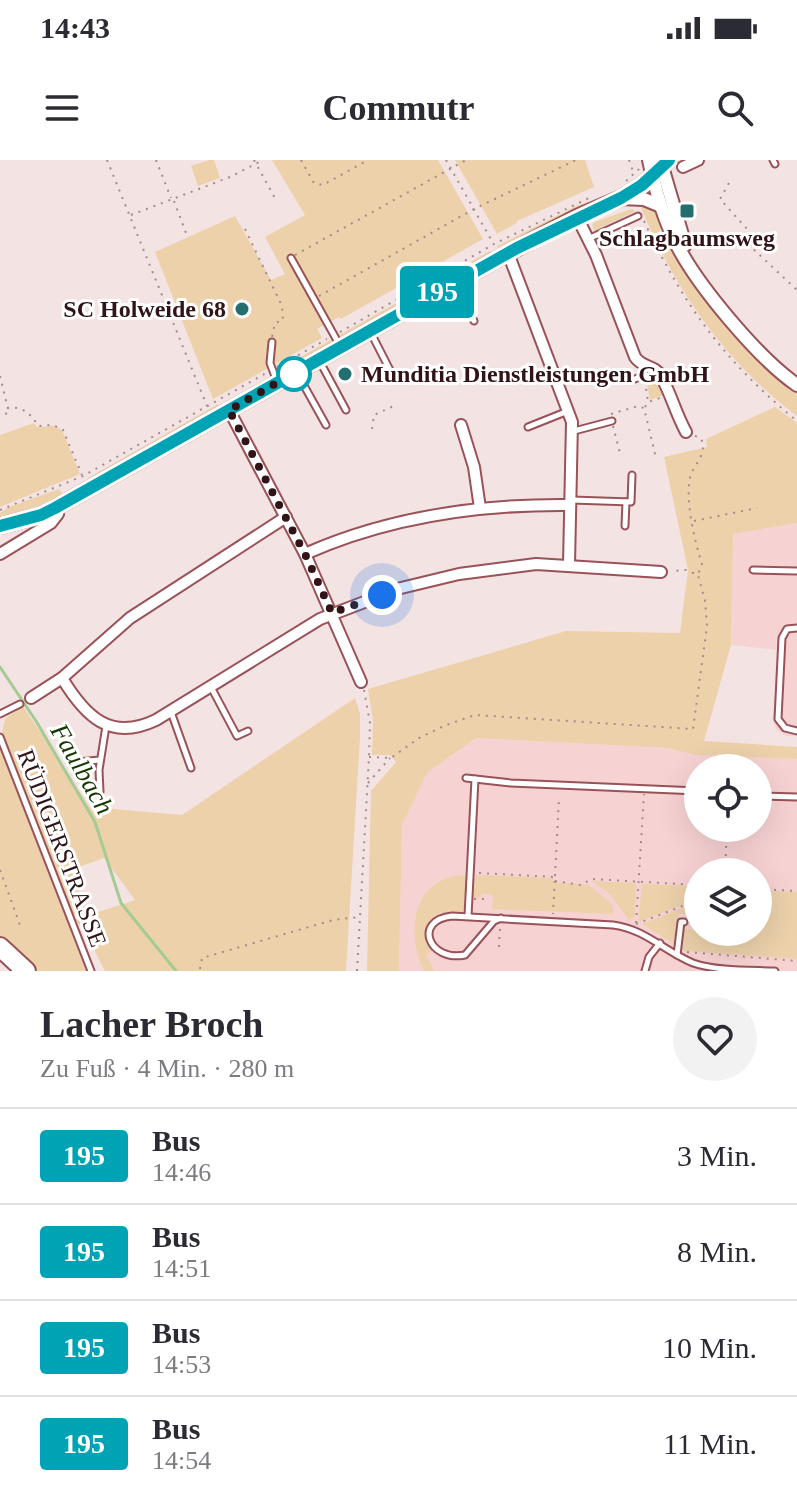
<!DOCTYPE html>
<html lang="de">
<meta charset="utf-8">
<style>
body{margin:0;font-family:Georgia,serif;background:#f2f2f3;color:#2b2b33;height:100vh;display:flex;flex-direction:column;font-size:30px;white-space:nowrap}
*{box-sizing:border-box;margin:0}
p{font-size:26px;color:#7c7c81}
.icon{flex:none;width:44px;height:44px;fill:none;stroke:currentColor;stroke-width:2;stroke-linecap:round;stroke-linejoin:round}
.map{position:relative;height:811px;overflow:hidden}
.drawer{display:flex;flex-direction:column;background:#fff;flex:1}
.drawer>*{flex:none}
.badge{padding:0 16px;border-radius:6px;font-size:28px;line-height:52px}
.tools{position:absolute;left:684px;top:594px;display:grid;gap:16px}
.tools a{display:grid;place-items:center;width:88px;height:88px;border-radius:50%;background:#fff;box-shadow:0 8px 32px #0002;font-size:40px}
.you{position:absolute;width:40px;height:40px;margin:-20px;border:6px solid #fff;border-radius:50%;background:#1a73e8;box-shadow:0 0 0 12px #1a73e833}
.map>.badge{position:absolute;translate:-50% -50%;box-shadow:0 0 0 4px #fff}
.round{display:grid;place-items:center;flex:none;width:84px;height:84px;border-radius:42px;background:#f2f2f3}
.head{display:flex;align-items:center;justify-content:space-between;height:136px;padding:0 40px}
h1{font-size:38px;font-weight:700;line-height:60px}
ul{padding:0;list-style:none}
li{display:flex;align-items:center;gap:24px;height:96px;padding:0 40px;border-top:2px solid #e1e1e2}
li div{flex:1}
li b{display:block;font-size:30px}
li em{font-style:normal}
li .badge{min-width:88px;font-weight:700;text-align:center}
.status{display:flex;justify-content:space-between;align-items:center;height:56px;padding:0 40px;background:#fff;direction:ltr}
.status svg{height:22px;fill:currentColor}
header{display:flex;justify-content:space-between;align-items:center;height:104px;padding:0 40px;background:#fff;font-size:36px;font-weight:700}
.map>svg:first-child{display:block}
</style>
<div class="status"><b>14:43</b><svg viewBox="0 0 49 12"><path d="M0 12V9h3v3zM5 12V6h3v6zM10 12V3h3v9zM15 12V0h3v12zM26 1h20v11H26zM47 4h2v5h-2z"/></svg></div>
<header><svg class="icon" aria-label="menu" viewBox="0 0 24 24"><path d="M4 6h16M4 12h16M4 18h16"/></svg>Commutr<svg class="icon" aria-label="search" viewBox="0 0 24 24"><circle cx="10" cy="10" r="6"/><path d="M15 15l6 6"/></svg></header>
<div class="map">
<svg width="797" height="811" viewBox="0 0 797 811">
<rect width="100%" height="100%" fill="#f4e3e3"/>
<!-- built -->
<g fill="#f7d2d3" fill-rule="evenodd">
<polygon points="797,363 797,576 786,576 776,569 773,561 777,490 731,485 733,374"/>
<path d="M476 578 668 588 695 595 797 599V811H399L402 665 427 613ZM698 608H758V668H698ZM698 712H758V772H698Z"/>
</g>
<!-- green -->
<g fill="#ecd1ab">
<polygon points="209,0 214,0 220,18 198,26 191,6"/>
<polygon points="272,0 438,0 483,79 341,159 339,157 317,169 322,178 213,239 155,92 235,56 271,120 285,114 265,77 305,55"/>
<polygon points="455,0 585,0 594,27 517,61 517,63 497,74"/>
<polygon points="605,36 606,38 500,92 497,86 576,46"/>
<polygon points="647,43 658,49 662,64 659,72 661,78 655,80 641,48"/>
<polygon points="631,49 636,51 594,71 592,64 595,62"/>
<path d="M665 80 667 86 670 85 797 230V256C735 209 691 152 657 83Z"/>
<polygon points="490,91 493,96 344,180 339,175"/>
<polygon points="332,179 333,186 279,217 276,211"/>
<path d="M645 212C659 212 660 225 664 235L650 240Z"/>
<polygon points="218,244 220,247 199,258 200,261 90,322 88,318"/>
<polygon points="775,247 797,263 797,363 733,374 731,485 704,581 797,587 797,599 695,595 668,588 476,578 427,613 402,665 399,811 367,811 371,631 396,602 390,595 372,595 373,561 368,529 566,471 680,473 688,410 664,297 707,287 706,279"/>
<polygon points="34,263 37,267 55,266 62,270 80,314 0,347 0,275"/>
<polygon points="59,329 65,337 50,346 0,362 0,353 9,347"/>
<polygon points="355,538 360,554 360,577 346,811 105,811 83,768 74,760 135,740 104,698 71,710 86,749 72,755 2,573 5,559 23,546 90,647 182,655"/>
<polygon points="0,588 86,811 38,811 0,776"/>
<path d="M467 715 465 748 463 752 440 753C425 763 423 776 432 791L426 795 434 811H424C405 770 413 716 467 715Z"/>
<polygon points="475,715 553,718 554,722 589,725 612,744 614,754 492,749 493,736 482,733 481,738 473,738"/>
<polygon points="591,721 636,723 635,756 629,760 609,733"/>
<polygon points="642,724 698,726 698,739 638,762"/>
<polygon points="758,730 797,732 797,799 685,791 681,788 683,769 693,769 693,754 678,754 677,786 642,764 698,742 698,772 758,772"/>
</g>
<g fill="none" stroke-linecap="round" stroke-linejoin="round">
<!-- stream -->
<polyline stroke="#a5cb94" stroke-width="3" points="0,507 36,561 95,662 121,743 176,811"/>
<!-- service casing -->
<g stroke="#995258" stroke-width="9">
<g id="service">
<polyline points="773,0 775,4"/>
<polyline points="588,79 638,56"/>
<polyline points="291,98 339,184"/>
<polyline points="454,124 474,161"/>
<polyline points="370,171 393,216"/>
<polyline points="272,182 270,203 276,219"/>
<polyline points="319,200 346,250"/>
<polyline points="297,213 326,265"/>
<polyline points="635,219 644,215 644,207"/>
<polyline points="528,267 568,251"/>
<polyline points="574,271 612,261"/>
<polyline points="572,340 631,342 632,315"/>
<polyline points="625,366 626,342"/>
<polyline points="753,410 797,411"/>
<polyline points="797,468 787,469 782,478 778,559 785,568 797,571"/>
<polyline points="211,527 237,576 248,571"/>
<polyline points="171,552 191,608"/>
<polyline points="0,554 20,544"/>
<polyline points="0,577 91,811"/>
<polyline points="76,602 100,600"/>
<polyline points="466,618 511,623 698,631"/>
<polyline points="100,632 99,610 106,566"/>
<polyline points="758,636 797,637"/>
<polyline points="468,756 475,619"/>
<path d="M501 758 494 761 465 795C428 802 413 760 452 756L613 765C645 769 664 791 693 803 716 811 749 810 775 811"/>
<polyline points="677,795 681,762 684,762"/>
<polyline points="645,811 649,797 660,783"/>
</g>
</g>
<!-- minor casing -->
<g stroke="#995258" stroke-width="14">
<g id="minor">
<polyline points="683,7 698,0"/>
<path d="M577 57 596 95 635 197C642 208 655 205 661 216 671 234 676 254 686 272"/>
<polyline points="508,93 572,262 569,404"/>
<polyline points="229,250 305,394 361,522"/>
<polyline points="461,265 474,307 480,348"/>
<polyline points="0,394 51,363 58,354 55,348"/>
<path d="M305 394C388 357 480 344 570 345"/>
<path d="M62 518C85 556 110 582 156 560L320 459 401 428 459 414 536 404 661 412"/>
<polyline points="31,538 62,518 130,458 286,357"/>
</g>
</g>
<!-- tertiary casing -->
<g stroke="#995258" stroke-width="16">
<g id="tertiary">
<path d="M649 0C655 29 663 57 676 83 697 125 758 198 797 225"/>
<polyline points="660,0 685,85"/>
<polyline points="621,38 644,39 661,46"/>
</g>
</g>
<!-- secondary casing -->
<g stroke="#995258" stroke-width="18">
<polyline id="secondary" points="0,366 41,355 55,348 508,93 577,57 621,38 642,25 669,0"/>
</g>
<!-- motorway casing -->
<g stroke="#995258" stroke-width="22">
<polyline id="motorway" points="0,787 26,811"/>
</g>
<!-- path -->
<g stroke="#a28c8e" stroke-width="2" stroke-dasharray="2 6" stroke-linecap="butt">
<polyline points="107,0 207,246"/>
<polyline points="156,0 171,38"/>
<polyline points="254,0 276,40"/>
<polyline points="301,0 314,23 323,25 368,0"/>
<polyline points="446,0 493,83"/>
<polyline points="629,0 634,14"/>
<polyline points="626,21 639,9"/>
<polyline points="729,23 720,39 757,80 750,86 797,130"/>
<polyline points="174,41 186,73"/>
<polyline points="131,55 230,17 263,0"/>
<path d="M644 61C684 146 724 201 797 261"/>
<polyline points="245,69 282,146 283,160 275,163 272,177"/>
<polyline points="295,95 466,0"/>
<polyline points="319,136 474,49 576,0"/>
<polyline points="340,172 494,84 591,37"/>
<polyline points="277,207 327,179"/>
<polyline points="0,216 9,253 0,255"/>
<polyline points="645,221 648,242"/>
<polyline points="645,247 648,242 660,238"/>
<path d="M7 248C22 246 31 253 38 266L53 265 63 270 82 315"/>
<polyline points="611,254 638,246 644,248 656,298"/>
<polyline points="613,266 621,297"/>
<polyline points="372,269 374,255 396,245"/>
<path d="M695 276 701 278C708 296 694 302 690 318 685 344 695 380 702 405L698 414"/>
<polyline points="0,350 83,316 268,212"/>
<polyline points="694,361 757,348"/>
<polyline points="369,597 391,598 419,578 446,565 475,555 693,569 707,466 705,441 698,415 686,410 671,411"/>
<polyline points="368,623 390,598"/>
<polyline points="0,710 20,765"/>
<polyline points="725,712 727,668"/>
<polyline points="479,713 555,717 553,754"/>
<polyline points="555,716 559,638"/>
<polyline points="555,721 581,725 591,719 698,725"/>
<polyline points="758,729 797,731"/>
<polyline points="474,739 483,739 483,735"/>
<polyline points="636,763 644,634"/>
<polyline points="636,764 698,740"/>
<polyline points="499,787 500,768"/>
<polyline points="687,792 797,801"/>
<polyline points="200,809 202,798 333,760 359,757"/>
<polyline points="357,811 369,597 370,563 364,530"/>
</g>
<!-- service -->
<use href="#service" stroke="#fff" stroke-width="5"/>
<!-- minor -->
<use href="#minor" stroke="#fff" stroke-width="10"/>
<!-- tertiary -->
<use href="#tertiary" stroke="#fff" stroke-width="12"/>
<!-- secondary -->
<use href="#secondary" stroke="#fff" stroke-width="14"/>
<!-- motorway -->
<use href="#motorway" stroke="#fff" stroke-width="18"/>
</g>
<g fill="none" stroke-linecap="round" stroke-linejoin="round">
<!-- line casing -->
<g stroke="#fff" stroke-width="18">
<polyline id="line" points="0,366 41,355 55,348 517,88 621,38 642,25 669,0"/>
</g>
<!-- line -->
<use href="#line" stroke="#00a3b4" stroke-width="12"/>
<!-- walk -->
<polyline stroke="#311417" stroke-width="8" stroke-dasharray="0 14.4" points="294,214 296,212 229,250 305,394 332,453 382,435"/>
</g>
<!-- markers -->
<g fill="#236f6f" stroke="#fff" stroke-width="3">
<rect x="679" y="43" width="16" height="16" rx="4"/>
<circle cx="242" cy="149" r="8"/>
<circle cx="345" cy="214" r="8"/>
</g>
<circle fill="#fff" stroke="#00a3b4" stroke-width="4" cx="294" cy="214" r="16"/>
<g text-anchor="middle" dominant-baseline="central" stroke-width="6" stroke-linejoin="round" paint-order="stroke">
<!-- poi labels -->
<g font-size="24" font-weight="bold" fill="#311417" stroke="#fff">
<text x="687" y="78">Schlagbaumsweg</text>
<text x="226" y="149" text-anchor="end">SC Holweide 68</text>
<text x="361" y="214" text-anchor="start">Munditia Dienstleistungen GmbH</text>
</g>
<!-- street labels -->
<g font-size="24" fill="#311417" stroke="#fff">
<text transform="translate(62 688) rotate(69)">RÜDIGERSTRASSE</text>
</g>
<!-- water labels -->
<g font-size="26" font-style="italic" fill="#153700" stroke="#fff">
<text transform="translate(82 609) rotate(60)">Faulbach</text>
</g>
</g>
</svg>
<div class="tools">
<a><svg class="icon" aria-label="locate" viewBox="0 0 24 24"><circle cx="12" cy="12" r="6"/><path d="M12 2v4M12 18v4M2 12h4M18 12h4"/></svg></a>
<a><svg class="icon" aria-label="layers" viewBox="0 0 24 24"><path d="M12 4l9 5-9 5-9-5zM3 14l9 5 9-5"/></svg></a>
</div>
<div class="you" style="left:382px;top:435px"></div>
<b class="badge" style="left:437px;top:132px;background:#00a3b4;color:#fff">195</b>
</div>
<section class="drawer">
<div class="head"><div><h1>Lacher Broch</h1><p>Zu Fuß · 4 Min. · 280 m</p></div><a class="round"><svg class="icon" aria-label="heart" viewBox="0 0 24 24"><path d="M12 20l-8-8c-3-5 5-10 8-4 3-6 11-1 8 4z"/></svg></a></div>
<ul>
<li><span class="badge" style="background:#00a3b4;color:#fff">195</span><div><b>Bus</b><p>14:46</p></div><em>3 Min.</em></li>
<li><span class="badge" style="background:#00a3b4;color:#fff">195</span><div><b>Bus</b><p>14:51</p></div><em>8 Min.</em></li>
<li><span class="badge" style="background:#00a3b4;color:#fff">195</span><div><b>Bus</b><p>14:53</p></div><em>10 Min.</em></li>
<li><span class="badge" style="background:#00a3b4;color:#fff">195</span><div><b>Bus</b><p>14:54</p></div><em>11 Min.</em></li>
</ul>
</section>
